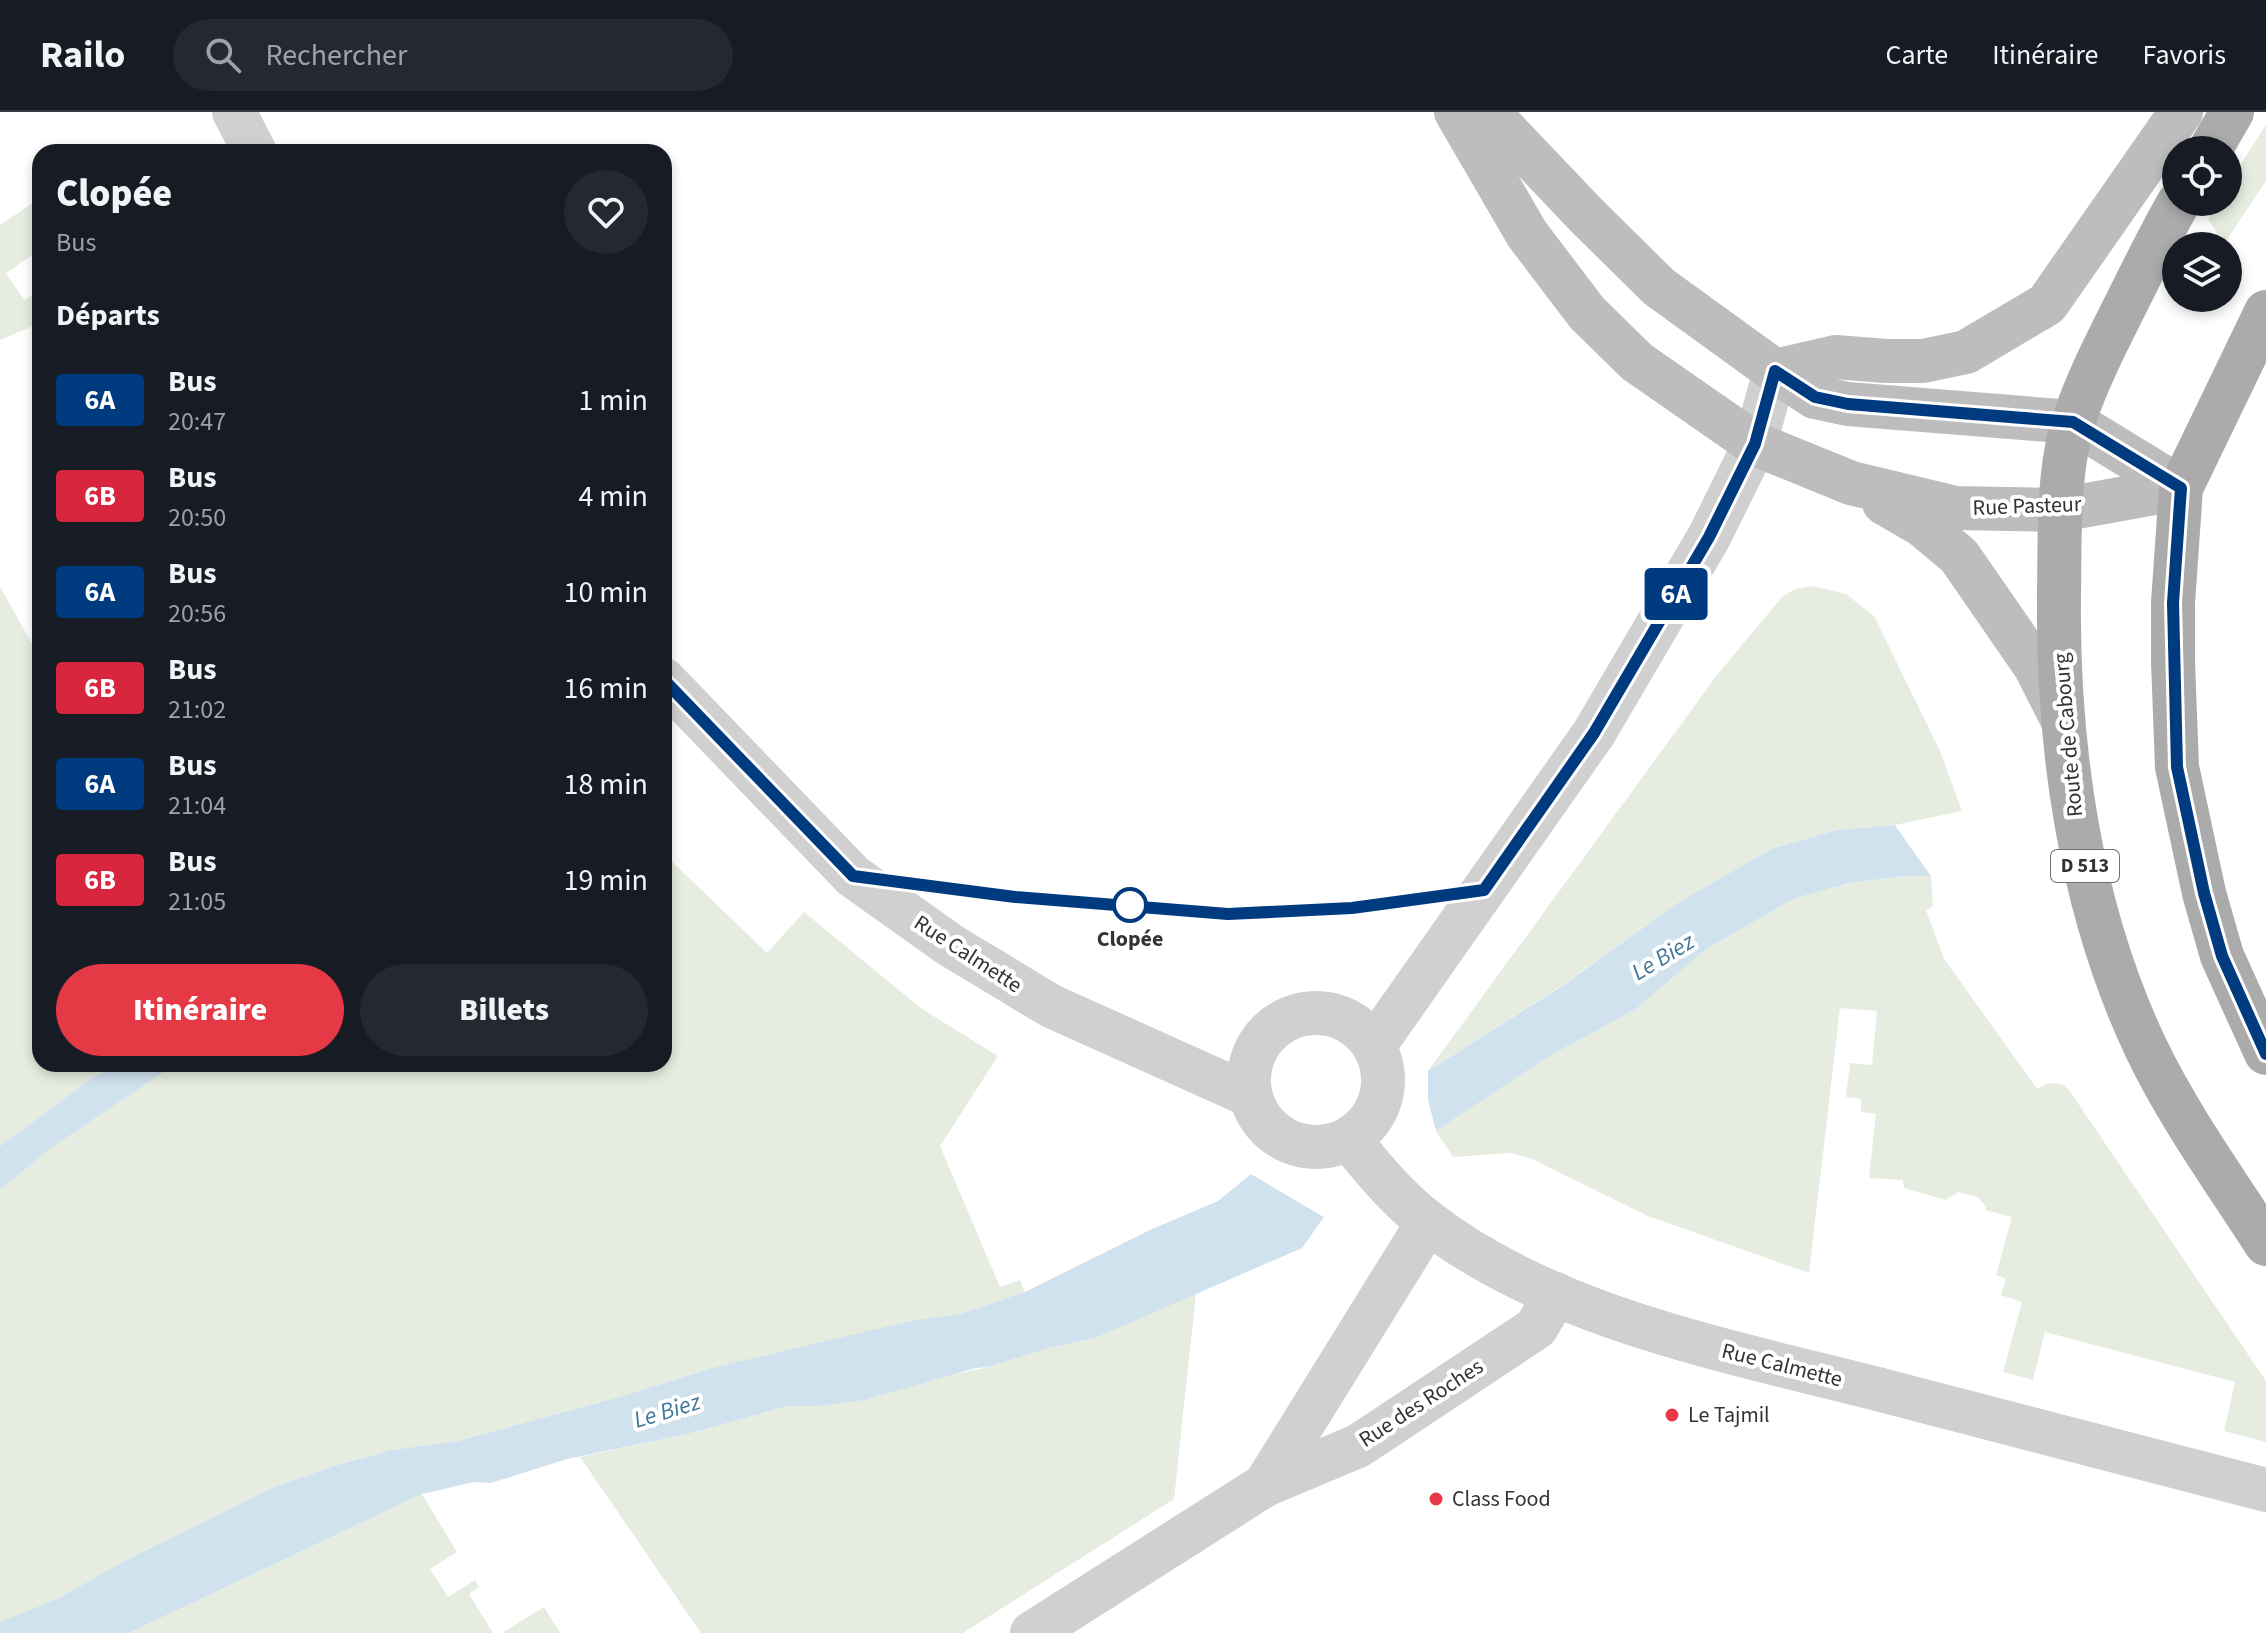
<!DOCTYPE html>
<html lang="fr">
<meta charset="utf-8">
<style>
body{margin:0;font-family:"Source Sans 3",sans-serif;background:#242831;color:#f1f3f6;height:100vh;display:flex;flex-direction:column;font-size:30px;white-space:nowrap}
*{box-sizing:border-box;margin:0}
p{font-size:26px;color:#9ea1a6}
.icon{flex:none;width:44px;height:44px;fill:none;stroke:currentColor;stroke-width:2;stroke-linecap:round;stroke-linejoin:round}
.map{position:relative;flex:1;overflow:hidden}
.drawer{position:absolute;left:32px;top:32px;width:640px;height:928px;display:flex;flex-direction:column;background:#171b24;border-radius:24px;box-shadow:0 4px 12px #0003}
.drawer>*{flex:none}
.badge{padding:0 16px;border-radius:6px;font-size:28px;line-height:52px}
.fabs{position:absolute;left:2162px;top:24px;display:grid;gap:16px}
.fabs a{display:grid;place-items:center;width:80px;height:80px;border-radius:50%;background:#171b24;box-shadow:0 4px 12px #0003;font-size:40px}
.map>.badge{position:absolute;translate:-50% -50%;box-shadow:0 0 0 4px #fff}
h2{padding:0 24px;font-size:30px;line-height:72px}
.round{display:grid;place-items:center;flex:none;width:84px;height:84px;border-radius:42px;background:#242831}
.head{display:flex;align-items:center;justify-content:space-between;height:136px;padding:0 24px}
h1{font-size:38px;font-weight:800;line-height:60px}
.button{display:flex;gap:16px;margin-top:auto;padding:16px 24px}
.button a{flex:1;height:92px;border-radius:48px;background:#e63946;color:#fff;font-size:32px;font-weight:800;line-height:92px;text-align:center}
.button a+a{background:#242831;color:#f1f3f6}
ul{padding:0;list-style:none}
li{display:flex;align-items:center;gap:24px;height:96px;padding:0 24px}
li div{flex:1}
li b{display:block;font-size:30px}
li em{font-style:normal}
li .badge{min-width:88px;font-weight:700;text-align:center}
header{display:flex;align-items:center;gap:48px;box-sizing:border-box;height:112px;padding:0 40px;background:#171b24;border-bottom:2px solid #363941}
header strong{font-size:38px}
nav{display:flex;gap:44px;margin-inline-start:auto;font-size:28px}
.search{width:560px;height:72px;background:#242831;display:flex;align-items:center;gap:20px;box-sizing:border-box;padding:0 28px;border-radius:44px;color:#9ea1a6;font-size:30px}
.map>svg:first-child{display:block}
</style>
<header>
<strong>Railo</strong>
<div class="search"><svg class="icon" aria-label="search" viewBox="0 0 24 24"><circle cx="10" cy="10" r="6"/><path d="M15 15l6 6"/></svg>Rechercher</div>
<nav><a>Carte</a><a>Itinéraire</a><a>Favoris</a></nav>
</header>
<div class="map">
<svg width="2266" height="1521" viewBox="0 0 2266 1521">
<rect width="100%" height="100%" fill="#fff"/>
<!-- green -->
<g fill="#e6ecdf">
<polygon points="2266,13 2266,69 2224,132 2208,107 2218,90 2228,90 2228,72"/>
<polygon points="40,86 40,138 6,161 24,188 40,179 40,211 0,228 0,113"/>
<polygon points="1813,474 1846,482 1874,504 1940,639 1962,699 1895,713 1837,718 1771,737 1676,792 1561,874 1428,959 1717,563 1782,485 1795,477"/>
<polygon points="0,475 36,539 40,537 40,952 120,952 94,965 0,1034"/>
<polygon points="664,742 767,841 804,800 922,897 998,944 940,1034 1000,1175 1020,1168 1025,1180 960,1202 712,1256 623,1284 458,1329 391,1338 334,1354 274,1375 130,1446 57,1487 0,1510 0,1078 51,1036 176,952 664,952"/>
<path d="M1906 764H1931L1933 794 1926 798 1944 847 2037 977C2049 970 2058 968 2069 978L2266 1269V1330L2224 1319 2235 1270 2045 1220 2033 1268 2003 1260 2022 1190 2001 1183 2006 1167 1996 1163 2012 1105 1985 1098 1986 1095 1978 1085 1958 1080 1946 1088 1904 1076 1903 1068 1869 1066 1876 1002 1861 1000V987L1846 985 1850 951 1872 953 1877 899 1840 896 1809 1161 1648 1104 1532 1047 1511 1041 1453 1045 1436 1019 1548 945 1636 897 1705 838 1793 787 1849 771Z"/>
<polygon points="1196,1181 1174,1387 963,1521 701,1521 580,1345 688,1322 787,1294 817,1293 988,1255 1049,1236 1097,1225"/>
<polygon points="422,1382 457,1440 430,1457 448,1485 475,1468 479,1475 469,1482 493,1521 129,1521"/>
<polygon points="544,1495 560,1521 502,1521"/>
</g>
<!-- water -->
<g fill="#cfe2ee">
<polygon points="1895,713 1931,764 1906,764 1849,771 1793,787 1705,838 1636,897 1548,945 1436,1019 1428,989 1428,959 1562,874 1676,792 1771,737 1837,718"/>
<polygon points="120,952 176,952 51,1036 0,1078 0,1034 94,965"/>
<polygon points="1251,1062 1324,1105 1302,1136 1095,1226 1049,1236 988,1255 976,1256 864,1288 817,1294 787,1294 688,1322 567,1347 491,1371 474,1370 422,1382 129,1521 0,1521 0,1510 57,1487 130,1446 274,1375 334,1354 391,1338 458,1329 623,1284 712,1256 911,1209 960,1202 1025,1180 1150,1118 1218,1089"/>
</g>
<!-- pier -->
<g fill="#fff">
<polygon points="1899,712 1934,762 1935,763 1931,764 1895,713"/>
<polygon points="1428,959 1428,989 1436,1019 1433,1021 1424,989 1424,961"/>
<polygon points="1255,1059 1326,1102 1327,1103 1324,1105 1251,1062"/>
</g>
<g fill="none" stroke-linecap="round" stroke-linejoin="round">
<!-- tertiary -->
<g stroke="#d0d0d0" stroke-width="44">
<polyline points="234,0 255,40"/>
<polyline points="664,568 853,764 950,833 1051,894 1249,983"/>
<circle cx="1316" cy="968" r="67"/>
<polyline points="1374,934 1594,621 1709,425 1755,332 1775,259"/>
<path d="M1349 1027C1373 1057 1398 1087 1428 1110 1554 1207 1734 1240 1885 1279 2012 1312 2139 1345 2266 1378"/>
<polyline points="1265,1373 1428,1110"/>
<polyline points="1032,1521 1265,1373 1358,1334 1536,1216 1556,1182"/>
</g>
<!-- secondary -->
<g stroke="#bdbdbd" stroke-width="44">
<polyline points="1456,0 1527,122 1587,201 1637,250 1755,332 1851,371 1955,396 2060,398 2181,376"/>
<polyline points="1488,0 1587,104 1659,175 1775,259 1815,285 1848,292 2073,310 2181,376"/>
<polyline points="1775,259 1836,245 1886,249 1923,249 1966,240 2047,192 2181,0"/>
<polyline points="1884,391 1922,413 1959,444 2035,554 2062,607"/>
</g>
<!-- primary -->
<g stroke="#ababab" stroke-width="44">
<polyline points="2210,38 2232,0"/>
<path d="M2179 90C2161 121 2145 154 2129 186 2109 226 2088 266 2074 308 2057 360 2060 428 2059 482 2057 635 2080 797 2146 936 2179 1005 2225 1068 2266 1132"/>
<polyline points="2266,200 2181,376 2173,491 2173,550 2177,655 2204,781 2222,844 2266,941"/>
</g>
</g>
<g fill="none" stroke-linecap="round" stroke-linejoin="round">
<!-- line casing -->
<g stroke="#fff" stroke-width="18">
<polyline id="line" points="664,568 853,764 1015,785 1228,802 1352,796 1484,778 1594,621 1709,425 1755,332 1775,259 1815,285 1848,292 2073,310 2181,376 2173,491 2177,655 2204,781 2222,844 2266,942"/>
</g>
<!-- line -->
<use href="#line" stroke="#003b80" stroke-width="12"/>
</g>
<!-- markers -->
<circle fill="#fff" stroke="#003b80" stroke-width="4" cx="1130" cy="793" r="16"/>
<g fill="#e63946" stroke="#fff" stroke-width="3">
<circle cx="1672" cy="1303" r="8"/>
<circle cx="1436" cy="1387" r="8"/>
</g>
<g text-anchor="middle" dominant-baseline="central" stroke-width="8" stroke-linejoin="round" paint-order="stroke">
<!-- shield labels -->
<rect fill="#fff" stroke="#707070" stroke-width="2" x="2051" y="738" width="68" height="32" rx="6"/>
<g font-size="20" font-weight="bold" fill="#333">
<text x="2085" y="754">D 513</text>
</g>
<!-- street labels -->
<g font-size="22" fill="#333" stroke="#fff">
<text transform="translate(2027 394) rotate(-2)">Rue Pasteur</text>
<text transform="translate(2068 623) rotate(-95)">Route de Cabourg</text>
<text transform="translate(968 842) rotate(33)">Rue Calmette</text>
<text transform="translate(1782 1253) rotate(14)">Rue Calmette</text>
<text transform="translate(1421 1291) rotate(-33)">Rue des Roches</text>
</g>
<!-- stop labels -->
<g font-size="22" font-weight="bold" fill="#333" stroke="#fff">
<text x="1130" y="827">Clopée</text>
</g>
<!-- poi labels -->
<g font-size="22" fill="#333" stroke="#fff" text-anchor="start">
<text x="1688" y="1303">Le Tajmil</text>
<text x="1452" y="1387">Class Food</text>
</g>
<!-- water labels -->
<g font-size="24" font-style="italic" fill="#3f7597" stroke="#fff">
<text transform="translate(1663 845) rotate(-31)">Le Biez</text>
<text transform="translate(667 1299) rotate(-17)">Le Biez</text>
</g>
</g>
</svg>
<div class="fabs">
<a><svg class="icon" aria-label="locate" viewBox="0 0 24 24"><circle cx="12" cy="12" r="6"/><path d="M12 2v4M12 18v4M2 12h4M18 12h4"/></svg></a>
<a><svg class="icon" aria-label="layers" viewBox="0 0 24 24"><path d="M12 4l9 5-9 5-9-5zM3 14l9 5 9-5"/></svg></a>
</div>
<b class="badge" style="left:1676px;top:482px;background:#003b80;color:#fff">6A</b>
<section class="drawer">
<div class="head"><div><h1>Clopée</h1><p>Bus</p></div><a class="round"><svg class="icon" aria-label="heart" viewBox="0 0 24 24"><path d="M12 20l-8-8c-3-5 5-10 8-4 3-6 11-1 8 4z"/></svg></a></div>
<h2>Départs</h2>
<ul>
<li><span class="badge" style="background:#003b80;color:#fff">6A</span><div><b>Bus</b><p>20:47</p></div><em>1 min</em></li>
<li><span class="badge" style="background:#d7263d;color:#fff">6B</span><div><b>Bus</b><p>20:50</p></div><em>4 min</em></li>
<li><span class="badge" style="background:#003b80;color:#fff">6A</span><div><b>Bus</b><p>20:56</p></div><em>10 min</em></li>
<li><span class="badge" style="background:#d7263d;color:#fff">6B</span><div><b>Bus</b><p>21:02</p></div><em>16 min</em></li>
<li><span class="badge" style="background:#003b80;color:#fff">6A</span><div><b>Bus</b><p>21:04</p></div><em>18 min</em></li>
<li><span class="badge" style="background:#d7263d;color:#fff">6B</span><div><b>Bus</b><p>21:05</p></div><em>19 min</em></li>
</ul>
<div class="button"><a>Itinéraire</a><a>Billets</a></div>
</section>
</div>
